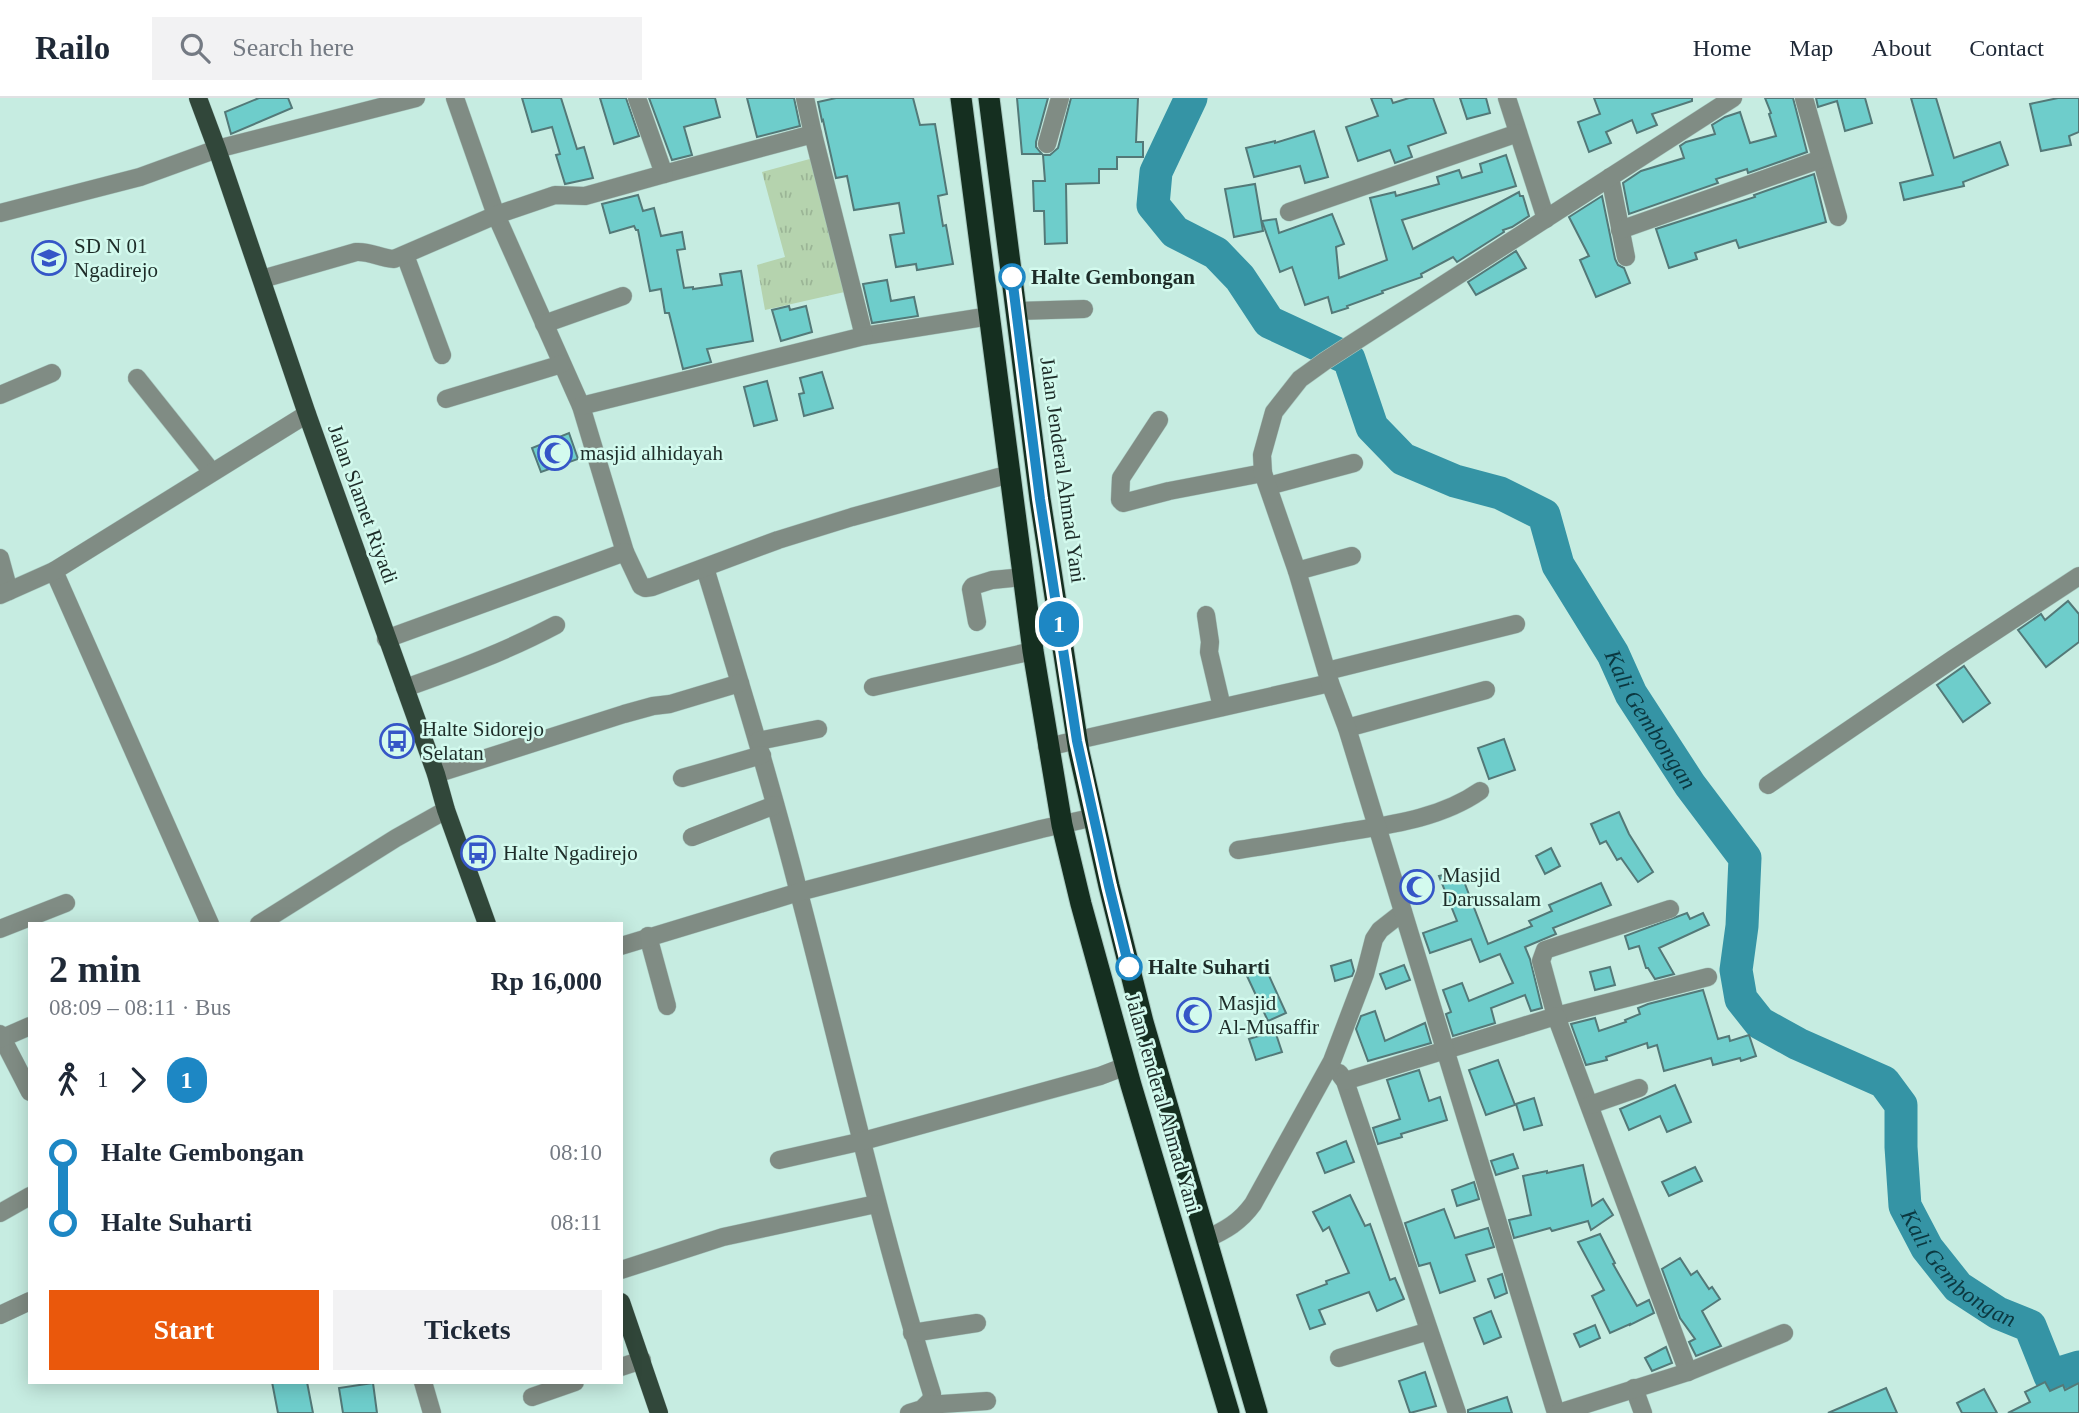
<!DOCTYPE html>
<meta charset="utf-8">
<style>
body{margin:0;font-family:"Times New Roman",serif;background:#f2f2f3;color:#1f2937;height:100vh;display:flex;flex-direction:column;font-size:26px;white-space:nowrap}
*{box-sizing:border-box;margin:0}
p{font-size:23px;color:#747a83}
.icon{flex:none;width:38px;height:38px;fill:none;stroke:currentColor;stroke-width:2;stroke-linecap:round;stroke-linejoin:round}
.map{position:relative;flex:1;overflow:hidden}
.sheet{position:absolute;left:28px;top:824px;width:595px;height:462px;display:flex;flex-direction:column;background:#fff;border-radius:0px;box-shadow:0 4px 18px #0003}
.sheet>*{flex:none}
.badge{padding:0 14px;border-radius:23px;font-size:24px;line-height:46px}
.map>.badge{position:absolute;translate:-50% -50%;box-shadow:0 0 0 4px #fff}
.legs{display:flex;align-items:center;gap:10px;height:77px;padding:0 21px;font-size:23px}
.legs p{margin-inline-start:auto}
.head{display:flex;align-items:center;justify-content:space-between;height:119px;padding:0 21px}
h1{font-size:38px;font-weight:700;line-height:52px}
.primary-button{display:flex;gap:14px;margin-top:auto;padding:14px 21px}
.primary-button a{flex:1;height:80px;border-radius:0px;background:#ea580c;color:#fff;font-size:28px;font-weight:700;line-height:80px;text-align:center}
.primary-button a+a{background:#f2f2f3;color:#1f2937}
ul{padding:0 21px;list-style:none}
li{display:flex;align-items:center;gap:24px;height:70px;font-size:26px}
li i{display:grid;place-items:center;width:10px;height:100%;margin:0 9px;background:currentColor}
li i::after{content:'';width:18px;height:18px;margin:-9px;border:5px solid;border-radius:50%;background:#fff}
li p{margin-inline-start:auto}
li:first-child i{background:linear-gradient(#0000 50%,currentColor 0)}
li:last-child i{background:linear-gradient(currentColor 50%,#0000 0)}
header{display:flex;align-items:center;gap:42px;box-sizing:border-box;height:98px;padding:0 35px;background:#fff;border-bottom:2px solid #e0e1e3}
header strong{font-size:33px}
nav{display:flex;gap:38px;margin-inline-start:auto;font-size:24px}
.search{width:490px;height:63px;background:#f2f2f3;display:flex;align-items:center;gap:18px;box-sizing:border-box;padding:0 24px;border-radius:0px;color:#747a83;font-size:26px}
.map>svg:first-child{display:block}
</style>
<header>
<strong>Railo</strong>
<div class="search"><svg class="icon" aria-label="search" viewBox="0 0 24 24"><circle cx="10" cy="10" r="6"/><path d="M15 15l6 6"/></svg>Search here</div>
<nav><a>Home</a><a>Map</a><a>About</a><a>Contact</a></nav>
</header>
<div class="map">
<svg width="2079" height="1315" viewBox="0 0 2079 1315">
<defs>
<pattern id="grass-tufts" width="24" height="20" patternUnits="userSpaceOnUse" patternTransform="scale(1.75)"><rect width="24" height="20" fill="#b5d3ae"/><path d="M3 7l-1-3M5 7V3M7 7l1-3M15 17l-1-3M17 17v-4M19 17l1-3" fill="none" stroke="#9bb596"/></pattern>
</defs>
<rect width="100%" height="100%" fill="#c6ece1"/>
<!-- grass -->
<polygon fill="url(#grass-tufts)" points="817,59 849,193 765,212 757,167 785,159 762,74"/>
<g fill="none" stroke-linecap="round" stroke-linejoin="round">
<!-- river -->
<path stroke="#3594a5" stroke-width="33" id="s1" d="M1191 0 1156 74 1153 107 1175 134 1216 155 1240 180 1269 224 1349 261 1372 329 1403 361 1455 383 1500 395 1544 417 1558 467 1613 556 1631 596 1690 687 1745 760 1742 828 1736 872 1741 901 1760 925 1798 946 1884 984 1901 1007V1049L1905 1108 1927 1150 1958 1189 1998 1215 2030 1228 2050 1278 2079 1269"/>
</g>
<!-- building -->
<g fill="#6ecdcb" stroke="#537978" stroke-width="2">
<polygon points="259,0 288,0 292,10 231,36 225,14"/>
<polygon points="522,0 561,0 577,51 584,49 593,80 565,86 556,57 560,56 552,29 532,34"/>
<polygon points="600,0 626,0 639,38 614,46"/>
<polygon points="649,0 715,0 720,19 684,29 692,57 672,62"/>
<polygon points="747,0 794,0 800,28 757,39"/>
<polygon points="836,0 913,0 920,27 935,26 947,96 938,98 943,128 946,127 953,166 917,172 916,166 896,169 890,137 904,135 899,105 854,112 847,78 836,80 823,22 822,23 818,4"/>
<polygon points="1017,0 1048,0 1036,44 1036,49 1042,56 1022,56"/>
<polygon points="1071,0 1138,0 1136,44 1143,44 1143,59 1117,59 1117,71 1099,71 1099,85 1066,86 1067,145 1045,146 1044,113 1034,113 1033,83 1045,83 1043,57 1050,57 1058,50"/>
<polygon points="1371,0 1391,0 1393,5 1409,0 1433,0 1446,35 1408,48 1412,59 1395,65 1390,52 1358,63 1346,29 1378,18"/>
<polygon points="1460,0 1486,0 1490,15 1467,21"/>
<polygon points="1594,0 1692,0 1692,3 1652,16 1657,27 1637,35 1632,22 1606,34 1611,45 1589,54 1578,24 1600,16"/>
<polygon points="1765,0 1793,0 1807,54 1748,75 1747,71 1716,81 1718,85 1629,116 1623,85 1641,73 1684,60 1680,48 1686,44 1715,36 1712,27 1725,19 1740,14 1750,45 1776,38 1769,16 1771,15"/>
<polygon points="1816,0 1865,0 1872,25 1845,33 1837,3 1818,9"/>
<polygon points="1911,0 1936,0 1954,60 2000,44 2008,67 1963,84 1964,88 1904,102 1900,85 1933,77"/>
<polygon points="2058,0 2079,0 2079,34 2069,38 2071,47 2041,53 2030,6"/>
<polygon points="1314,33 1328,79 1305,85 1300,68 1254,79 1246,50 1275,43 1275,45"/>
<polygon points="1506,57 1516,88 1402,122 1413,151 1519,94 1520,98 1523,98 1529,118 1512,129 1503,132 1504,134 1457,164 1453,159 1421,176 1422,179 1382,193 1383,195 1347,208 1348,210 1332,215 1328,199 1305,207 1292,169 1280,174 1262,123 1276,121 1279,135 1332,116 1344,146 1336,149 1339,180 1387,162 1370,100 1395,94 1396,98 1439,86 1437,79 1459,72 1462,80 1482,74 1480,66"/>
<polygon points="1814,76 1826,124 1739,150 1736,142 1695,155 1697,161 1669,170 1656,131 1755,99 1754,97"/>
<polygon points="1255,86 1263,133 1234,139 1225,91"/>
<polygon points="638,97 643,113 654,110 661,138 682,134 685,151 677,152 684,190 693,189 693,191 722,187 720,176 741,173 753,243 707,251 711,264 683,271 669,215 665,215 661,191 650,193 638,132 636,132 634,128 610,135 602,106"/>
<polygon points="1602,98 1615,161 1618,167 1624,170 1630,185 1596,199 1580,162 1589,158 1569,119"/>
<polygon points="1516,153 1526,170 1476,197 1468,184"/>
<polygon points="887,182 891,203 914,199 918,218 872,225 863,186"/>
<polygon points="789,208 790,212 806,208 812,234 781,243 772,212"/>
<polygon points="822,274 833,310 804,318 799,296 804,295 800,280"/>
<polygon points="767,283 777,322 754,328 744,289"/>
<polygon points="569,335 578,361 541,374 532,350"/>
<polygon points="2068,503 2079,516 2079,544 2046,569 2018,532 2041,516 2045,522"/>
<polygon points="1964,568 1990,605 1963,624 1937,587"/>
<polygon points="1504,641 1515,672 1489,681 1478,650"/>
<polygon points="1619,714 1629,736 1653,774 1638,784 1621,760 1617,762 1606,743 1600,746 1591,726"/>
<polygon points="1551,750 1560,768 1545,776 1536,758"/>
<polygon points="1460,773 1488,846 1532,828 1529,823 1552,813 1549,807 1601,785 1611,807 1553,830 1556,836 1525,849 1530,861 1542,910 1531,913 1525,897 1491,910 1495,925 1453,938 1446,916 1451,914 1443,892 1462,885 1469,903 1513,885 1500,856 1480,864 1471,841 1430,855 1423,835 1457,823 1439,778"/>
<polygon points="1687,815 1690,821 1703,815 1709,827 1659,850 1674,876 1655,881 1648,870 1646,870 1639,848 1629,851 1625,838"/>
<polygon points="1351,862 1354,873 1352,878 1335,883 1331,868"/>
<polygon points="1404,867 1410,882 1386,891 1380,876"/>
<polygon points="1610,869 1615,887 1595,892 1590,874"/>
<polygon points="1266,871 1286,915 1268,923 1247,878"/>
<polygon points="1703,892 1718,941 1729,938 1730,943 1749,937 1756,958 1741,963 1740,960 1713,967 1711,960 1664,973 1657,947 1648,950 1647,945 1606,959 1607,962 1586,967 1571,926 1595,920 1599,933 1626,924 1625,922 1640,916 1638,910 1648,906"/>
<polygon points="1375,913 1385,943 1425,925 1431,945 1368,963 1356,931 1361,918"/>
<polygon points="1275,933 1282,954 1256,962 1249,941"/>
<polygon points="1498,962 1515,1007 1486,1017 1469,972"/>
<polygon points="1419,972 1429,1003 1440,999 1447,1022 1401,1036 1402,1039 1378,1046 1373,1030 1400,1021 1387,982"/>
<polygon points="1675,987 1691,1024 1667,1034 1660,1018 1629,1032 1620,1011"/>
<polygon points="1534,1000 1542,1027 1524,1032 1516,1006"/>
<polygon points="1346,1043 1354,1064 1325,1075 1317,1055"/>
<polygon points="1513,1056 1518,1070 1496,1077 1491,1063"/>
<polygon points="1583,1067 1592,1108 1603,1101 1613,1117 1591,1132 1588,1123 1552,1133 1550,1130 1514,1140 1509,1122 1531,1117 1523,1078 1547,1073 1547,1075"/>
<polygon points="1695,1069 1702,1083 1669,1098 1662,1084"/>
<polygon points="1474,1084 1479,1101 1457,1108 1452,1092"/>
<polygon points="1350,1097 1365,1128 1370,1126 1390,1182 1395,1180 1404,1201 1377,1213 1369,1194 1319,1212 1325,1226 1310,1231 1297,1197 1327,1186 1326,1183 1349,1175 1329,1129 1323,1133 1313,1114"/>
<polygon points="1444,1111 1455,1140 1488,1130 1494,1149 1466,1157 1475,1183 1440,1195 1430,1165 1419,1168 1405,1125"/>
<polygon points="1600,1136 1615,1165 1613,1166 1637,1208 1649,1202 1654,1215 1630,1227 1630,1226 1610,1235 1592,1198 1604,1192 1578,1144"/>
<polygon points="1680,1160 1691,1177 1697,1173 1709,1191 1712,1189 1720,1201 1702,1213 1721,1248 1696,1258 1689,1244 1695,1241 1680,1220 1662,1171"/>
<polygon points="1502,1176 1507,1195 1495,1200 1488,1181"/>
<polygon points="1491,1213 1501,1239 1484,1246 1474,1220"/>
<polygon points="1595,1227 1600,1240 1580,1249 1574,1236"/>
<polygon points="1666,1249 1672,1265 1652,1273 1645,1260"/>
<polygon points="1425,1274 1436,1308 1410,1315 1399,1283"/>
<polygon points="272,1284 307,1284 313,1315 278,1315"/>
<polygon points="2045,1284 2050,1293 2063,1287 2065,1292 2079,1285 2079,1315 2008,1315 2030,1304 2025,1294"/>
<polygon points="373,1285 377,1315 343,1315 339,1290"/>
<polygon points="1886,1290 1897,1315 1828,1315"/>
<polygon points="1984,1291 1997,1315 1962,1315 1957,1305"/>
<polygon points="1507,1299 1512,1315 1468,1315 1468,1312"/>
</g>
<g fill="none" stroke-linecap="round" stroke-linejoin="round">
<!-- minor casing -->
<g stroke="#a8c9c0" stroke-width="19">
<g id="minor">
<polyline points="455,0 496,117 581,308 625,454"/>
<polyline points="805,0 813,36"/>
<polyline points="1507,0 1546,121"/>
<polyline points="1804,0 1838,119"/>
<polyline points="1047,46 1060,0"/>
<polyline points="664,76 813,36 864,238 990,218"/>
<polyline points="1610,79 1626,159"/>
<polyline points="1289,114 1518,35"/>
<polyline points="0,115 140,79 217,51 416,0"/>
<polyline points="1620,132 1821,61"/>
<polyline points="405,157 442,257"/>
<path d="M262 181 356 154C371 153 379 160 394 161L496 117 555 97 585 98 664 76 637 0"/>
<polyline points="1017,213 1084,211"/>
<polyline points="544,226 623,198"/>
<polyline points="137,280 212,374"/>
<polyline points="0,297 52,275"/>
<polyline points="446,301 562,266"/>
<polyline points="581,308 864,238"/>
<polyline points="1159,322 1121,380 1120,402 1123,405 1169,393 1263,375"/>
<polyline points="1268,388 1354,365"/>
<polyline points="0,460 9,493"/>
<path d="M705 470C738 578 771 685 799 795 843 962 880 1131 932 1296L931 1302 922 1311 909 1315"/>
<polyline points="54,473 210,826"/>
<polyline points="1297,473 1352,458"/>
<polyline points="0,497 54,473 307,316"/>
<polyline points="1206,517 1210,544 1209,554 1222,609"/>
<polyline points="977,524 971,491 973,488 992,482 1023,479"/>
<polyline points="386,541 625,454 641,488 645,490 652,489 778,442 852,419 1010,376"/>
<polyline points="1327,573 1516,526"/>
<polyline points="873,589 1033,553"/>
<path d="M405 590C456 572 507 553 556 527"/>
<polyline points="1347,630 1486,592"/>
<polyline points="758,643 818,631"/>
<polyline points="1047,649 1330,585"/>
<polyline points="436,676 624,616 653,608 670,606 740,585"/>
<polyline points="682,680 762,657"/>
<polyline points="1768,687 1953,561 2079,478"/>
<polyline points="692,739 775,707"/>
<path d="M1238 752C1272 747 1306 741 1340 735 1388 727 1440 721 1480 693"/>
<polyline points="1670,811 1545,852 1541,863 1556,918 1708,879"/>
<polyline points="259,826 396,740 446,712"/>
<polyline points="0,831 66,805"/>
<polyline points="648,838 667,908"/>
<polyline points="621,848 799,794 1041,731 1095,719"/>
<polyline points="0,936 30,994"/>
<polyline points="0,941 30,928"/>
<polyline points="1339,975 1345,983 1457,1315"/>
<polyline points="1345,983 1556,918 1688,1274"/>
<polyline points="1590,1007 1639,990"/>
<polyline points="779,1062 863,1043 1100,978 1126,968"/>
<polyline points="0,1115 30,1098"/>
<path d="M1206 1141C1226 1132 1240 1124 1253 1106L1332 963 1365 876 1374 841 1380 832 1403 814"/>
<polyline points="621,1172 723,1139 876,1106"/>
<polyline points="0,1217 30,1203"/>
<polyline points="912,1235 977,1225"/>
<polyline points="1339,1260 1429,1233"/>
<polyline points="621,1269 642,1262"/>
<polyline points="423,1284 432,1315"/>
<polyline points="1634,1290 1643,1315"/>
<polyline points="532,1299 575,1284"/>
<polyline points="927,1307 987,1303"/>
<polyline points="1556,1315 1347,630 1330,585 1297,473 1263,375 1262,357 1274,314 1300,281 1325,263 1733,0"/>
<polyline points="1558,1315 1688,1274 1784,1235"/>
</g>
</g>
<!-- major casing -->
<g stroke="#a8c9c0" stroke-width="19">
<g id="major">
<polyline points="198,0 217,51 307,316 436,676 446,712 487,826"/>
<polyline points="621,1204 659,1315"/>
</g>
</g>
<!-- highway casing -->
<g stroke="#a8c9c0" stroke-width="23">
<g id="highway">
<polyline points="961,0 1033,553 1062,727 1081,806 1131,987 1229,1315"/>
<polyline points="989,0 1040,401 1079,654 1109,788 1143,924 1257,1315"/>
</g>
</g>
<!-- minor -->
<use href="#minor" stroke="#808c84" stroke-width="18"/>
<!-- major -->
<use href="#major" stroke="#31473a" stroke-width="18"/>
<!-- highway -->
<use href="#highway" stroke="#152f20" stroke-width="21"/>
</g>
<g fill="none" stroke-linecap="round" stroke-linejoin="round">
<!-- line-1 casing -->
<g stroke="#fff" stroke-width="16">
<polyline id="line-1" points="1012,179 1040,401 1077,643 1109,788 1129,869"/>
</g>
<!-- line-1 -->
<use href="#line-1" stroke="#1d87c4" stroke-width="10"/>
</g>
<!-- icons -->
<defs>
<g id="school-ring" transform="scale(1.75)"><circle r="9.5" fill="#d3faee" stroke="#3556c7" stroke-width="1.5"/><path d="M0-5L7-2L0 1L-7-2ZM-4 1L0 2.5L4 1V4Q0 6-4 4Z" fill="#3556c7"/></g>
<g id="mosque-ring" transform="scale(1.75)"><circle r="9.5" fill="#d3faee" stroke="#3556c7" stroke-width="1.5"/><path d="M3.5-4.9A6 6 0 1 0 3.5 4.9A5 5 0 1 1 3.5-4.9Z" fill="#3556c7"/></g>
<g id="bus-ring" transform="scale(1.75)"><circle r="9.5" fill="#d3faee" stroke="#3556c7" stroke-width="1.5"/><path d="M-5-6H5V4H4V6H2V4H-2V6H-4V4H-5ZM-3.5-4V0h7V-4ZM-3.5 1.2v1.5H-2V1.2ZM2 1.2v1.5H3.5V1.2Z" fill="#3556c7"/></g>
</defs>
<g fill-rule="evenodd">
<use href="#school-ring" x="49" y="160"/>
<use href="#mosque-ring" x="555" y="355"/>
<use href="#bus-ring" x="397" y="643"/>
<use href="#bus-ring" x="478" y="755"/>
<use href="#mosque-ring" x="1417" y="789"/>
<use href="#mosque-ring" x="1194" y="917"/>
</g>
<!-- markers -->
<g fill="#fff" stroke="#1d87c4" stroke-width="3.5">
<circle cx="1012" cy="179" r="12"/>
<circle cx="1129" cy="869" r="12"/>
</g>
<g text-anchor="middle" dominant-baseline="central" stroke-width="5" stroke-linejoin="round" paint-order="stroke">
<!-- poi labels -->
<g font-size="21" fill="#1d2c28" stroke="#d3faee" text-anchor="start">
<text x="74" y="148">SD N 01<tspan x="74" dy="24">Ngadirejo</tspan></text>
<text x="580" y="355">masjid alhidayah</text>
<text x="422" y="631">Halte Sidorejo<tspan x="422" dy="24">Selatan</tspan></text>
<text x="503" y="755">Halte Ngadirejo</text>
<text x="1442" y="777">Masjid<tspan x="1442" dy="24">Darussalam</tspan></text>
<text x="1218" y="905">Masjid<tspan x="1218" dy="24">Al-Musaffir</tspan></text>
</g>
<!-- stop labels -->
<g font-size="21" font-weight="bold" fill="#1d2c28" stroke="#d3faee" text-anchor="start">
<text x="1031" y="179">Halte Gembongan</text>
<text x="1148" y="869">Halte Suharti</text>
</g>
<!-- street labels -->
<g font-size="21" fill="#1d2c28" stroke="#d3faee">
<text transform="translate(1063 372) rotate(82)">Jalan Jenderal Ahmad Yani</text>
<text transform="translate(363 406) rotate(70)">Jalan Slamet Riyadi</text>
<text transform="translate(1163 1005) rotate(74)">Jalan Jenderal Ahmad Yani</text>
</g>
<!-- water labels -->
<g font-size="23" font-style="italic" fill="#0b3840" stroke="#d3faee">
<text stroke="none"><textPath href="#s1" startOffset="872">Kali Gembongan</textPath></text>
<text stroke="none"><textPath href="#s1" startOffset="1564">Kali Gembongan</textPath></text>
</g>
</g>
</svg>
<b class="badge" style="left:1059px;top:526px;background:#1d87c4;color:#fff">1</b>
<section class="sheet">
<div class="head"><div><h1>2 min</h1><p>08:09 – 08:11 · Bus</p></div><b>Rp 16,000</b></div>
<div class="legs"><svg class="icon" aria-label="walk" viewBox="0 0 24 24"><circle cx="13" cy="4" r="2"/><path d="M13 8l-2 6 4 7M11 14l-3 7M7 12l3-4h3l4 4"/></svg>1<svg class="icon" aria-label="forward" viewBox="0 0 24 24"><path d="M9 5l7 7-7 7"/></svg><b class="badge" style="background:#1d87c4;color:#fff">1</b></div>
<ul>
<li><i style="color:#1d87c4"></i><b>Halte Gembongan</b><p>08:10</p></li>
<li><i style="color:#1d87c4"></i><b>Halte Suharti</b><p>08:11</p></li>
</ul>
<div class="primary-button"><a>Start</a><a>Tickets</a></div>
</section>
</div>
